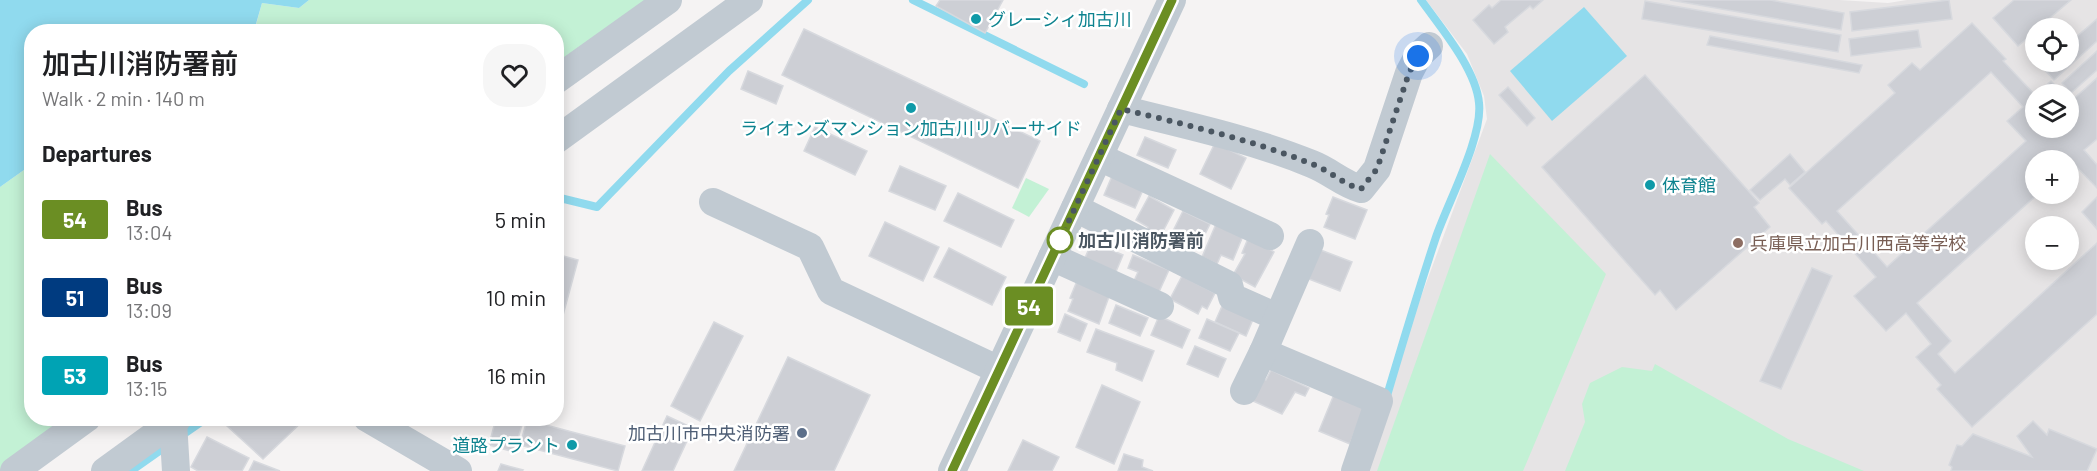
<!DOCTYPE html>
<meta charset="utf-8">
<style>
body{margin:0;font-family:Barlow,"Noto Sans JP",sans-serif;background:#f6f6f6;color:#202124;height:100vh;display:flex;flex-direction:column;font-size:22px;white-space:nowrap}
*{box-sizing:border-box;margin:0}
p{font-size:20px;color:#757577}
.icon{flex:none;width:33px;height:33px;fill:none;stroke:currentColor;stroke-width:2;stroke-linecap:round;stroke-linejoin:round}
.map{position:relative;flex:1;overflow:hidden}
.side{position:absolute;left:24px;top:24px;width:540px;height:402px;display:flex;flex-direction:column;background:#fff;border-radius:24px;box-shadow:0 3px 15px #0003}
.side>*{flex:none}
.badge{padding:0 12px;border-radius:4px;font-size:21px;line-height:39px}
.controls{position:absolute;left:2025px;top:18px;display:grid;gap:12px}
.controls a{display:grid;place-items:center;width:54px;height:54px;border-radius:50%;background:#fff;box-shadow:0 3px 15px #0003;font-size:30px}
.you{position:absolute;width:30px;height:30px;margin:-15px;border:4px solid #fff;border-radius:50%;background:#1a73e8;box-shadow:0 0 0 9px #1a73e833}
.map>.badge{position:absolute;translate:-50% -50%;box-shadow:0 0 0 3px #fff}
h2{padding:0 18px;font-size:22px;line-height:54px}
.round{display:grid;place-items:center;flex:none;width:63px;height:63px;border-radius:24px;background:#f6f6f6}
.summary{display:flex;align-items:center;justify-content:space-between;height:102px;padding:0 18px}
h1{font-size:28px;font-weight:600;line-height:45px}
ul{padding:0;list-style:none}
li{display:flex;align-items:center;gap:18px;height:78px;padding:0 18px}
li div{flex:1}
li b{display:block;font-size:22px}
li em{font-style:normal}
li .badge{min-width:66px;font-weight:700;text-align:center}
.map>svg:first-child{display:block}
</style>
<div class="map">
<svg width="2097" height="471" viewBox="0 0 2097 471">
<rect width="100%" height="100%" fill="#f5f3f3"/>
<!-- education -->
<path fill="#e6e4e5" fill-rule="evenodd" d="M1426 0H1839L1888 3 1907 0H2097V471H1368L1415 313 1487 119 1484 96 1467 54ZM2036 28H2068V62H2036ZM2036 94H2068V128H2036ZM2036 160H2068V194H2036ZM2036 226H2068V260H2036Z"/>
<!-- green -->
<g fill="#c3f1d5">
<polygon points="309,0 665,0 557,77 556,32 254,32 262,3 299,8"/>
<polygon points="1490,154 1606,274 1523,471 1377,471"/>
<polygon points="31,165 32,418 75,419 0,471 0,187"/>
<polygon points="1026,178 1049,189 1029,217 1012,208"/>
<polygon points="1655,364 1788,439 1864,471 1565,471 1585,422 1582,404 1590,383 1622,367 1652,371"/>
</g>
<!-- water -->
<g fill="#90daee">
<polygon points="0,0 309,0 299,8 262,3 254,31 32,32 31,165 0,187"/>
<polygon points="1584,7 1627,56 1552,121 1510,71"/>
</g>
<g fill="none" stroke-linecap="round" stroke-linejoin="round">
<!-- stream -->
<g stroke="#90daee" stroke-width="8">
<polyline points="913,0 1084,84"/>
<polyline points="556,197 597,207 729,71 808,0"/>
<path d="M1386 399C1402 345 1418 291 1436 237 1448 202 1483 137 1479 103 1476 69 1441 28 1421 0"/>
<polyline points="181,436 207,418"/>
<polyline points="131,471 168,445"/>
</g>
</g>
<!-- building -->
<g fill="#cdcfd5" stroke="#d7d9de" stroke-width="1.5" fill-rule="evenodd">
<polygon points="940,0 1003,0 985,33 936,6"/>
<polygon points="1501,0 1543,0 1533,9 1530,6 1505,27 1508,32 1494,44 1473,20 1489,5 1492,8"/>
<polygon points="1670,0 1770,0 1844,13 1841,30"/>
<polygon points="1949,0 1952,19 1852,31 1850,12"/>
<polygon points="2014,0 2071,0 2038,28 2036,28 2036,31 2018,46 1993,18"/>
<polygon points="1645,1 1841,35 1838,52 1642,19"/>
<polygon points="2097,19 2097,41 2054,80 2043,68 2050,62 2068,62 2068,44"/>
<path d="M1972 23 2006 59 2003 61 2036 96V128H2068V100L2070 102 2097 78V139L2084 150 2097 165V188L2072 162 2068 166V160H2036V194H2038L1917 303 1951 341 1938 354 1955 373 2097 243V314L1972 427 1937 389 1941 385 1916 357 1931 344 1906 313 1886 331 1854 296 1876 277 1826 221 1822 224 1789 188 1895 93 1888 85 1912 63 1920 70ZM1991 72 2023 107 2007 121 2026 141 1887 267 1837 211Z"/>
<polygon points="804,29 1040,141 1018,188 782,75"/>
<polygon points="1918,30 1921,47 1851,56 1849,39"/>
<polygon points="1710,36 1862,65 1859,73 1707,45"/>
<polygon points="2097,51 2097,70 2071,93 2062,83"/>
<polygon points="748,71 783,86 776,104 741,89"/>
<polygon points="1645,75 1759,203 1754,207 1770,227 1676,310 1660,290 1655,295 1542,167"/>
<polygon points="2051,81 2063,94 2037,94"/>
<polygon points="1508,87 1535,118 1527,126 1499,95"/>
<polygon points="815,127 867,151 855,175 804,151"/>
<polygon points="1145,137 1176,150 1168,168 1137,155"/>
<polygon points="1215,143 1246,158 1231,189 1200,174"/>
<polygon points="1790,154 1805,172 1790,185 1785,179 1760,200 1750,190"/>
<polygon points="900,166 946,186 935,210 889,191"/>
<polygon points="1112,176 1143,190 1135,208 1104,195"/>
<polygon points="958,193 1014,220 1001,247 944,221"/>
<polygon points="1149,196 1174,210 1159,239 1146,232 1148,227 1136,220"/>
<polygon points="1333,197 1367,210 1355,239 1324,227 1329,215 1326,214"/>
<polygon points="2097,197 2097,229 2082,212"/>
<polygon points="1183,211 1210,224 1198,248 1171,235"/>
<polygon points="885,222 939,247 923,281 869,256"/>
<polygon points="1216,224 1243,236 1233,260 1221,255 1217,264 1202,257"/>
<polygon points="1249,236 1274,252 1255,287 1233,275 1245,254 1242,253"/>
<polygon points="1092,242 1123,255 1115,274 1084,260"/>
<polygon points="949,248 1006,277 992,305 934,277"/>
<polygon points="1318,249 1352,262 1340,291 1309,279"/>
<polygon points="556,254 578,260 556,341"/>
<polygon points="1133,255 1169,270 1158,294 1133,283 1138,272 1128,268"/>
<polygon points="1812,268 1832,276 1781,389 1760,381"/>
<polygon points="1182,276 1215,293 1207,309 1202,306 1198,314 1170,299"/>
<polygon points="1077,281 1110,294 1099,324 1068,311 1073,299 1070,298"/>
<polygon points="1223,304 1254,317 1246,336 1215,322"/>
<polygon points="1116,305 1148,318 1140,336 1109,323"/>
<polygon points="1065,314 1087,324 1080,341 1058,332"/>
<polygon points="1159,316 1190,330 1182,348 1151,335"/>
<polygon points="1207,319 1239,333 1230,351 1199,338"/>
<polygon points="714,322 743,336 700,421 671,406"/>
<polygon points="1096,329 1154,351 1142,381 1116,370 1117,363 1087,352"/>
<polygon points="1195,346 1226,359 1218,377 1187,364"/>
<polygon points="788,357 870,395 834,471 734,471"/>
<polygon points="1271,370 1309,388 1305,396 1295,392 1282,414 1251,400 1260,379 1266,380"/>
<polygon points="1102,385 1140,402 1114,464 1076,447"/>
<polygon points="1335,392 1365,405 1350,444 1319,431"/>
<polygon points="667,416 693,428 673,471 642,471"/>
<polygon points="235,418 306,418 263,459 227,426"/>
<polygon points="496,418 524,418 514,452 489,445"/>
<polygon points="527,420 625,446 618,471 520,445"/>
<polygon points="2033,421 2047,435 2049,429 2097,449 2087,471 1951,471 1952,467 1949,465 1957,445 1962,446 1973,434 2032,457 2017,436"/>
<polygon points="207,437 249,458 242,471 198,471 191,467"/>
<polygon points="1023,440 1059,457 1052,471 1008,471"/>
<polygon points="1124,454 1143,460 1142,467 1153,471 1118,471"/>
<polygon points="254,461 280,471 249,471"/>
<polygon points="501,464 523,470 522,471 498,471"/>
</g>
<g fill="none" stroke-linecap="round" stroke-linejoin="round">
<!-- minor -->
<g stroke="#c1cad2" stroke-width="28">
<polyline points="556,80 668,0"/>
<path d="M1121 109C1185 125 1251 139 1312 164 1330 171 1343 184 1361 189L1377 169 1409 73 1418 56 1429 46"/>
<polyline points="556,140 749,0"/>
<polyline points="1099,157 1270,236"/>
<polyline points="713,202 810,247 831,291 999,370"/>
<polyline points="1075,208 1229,285 1232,297 1277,317"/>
<polyline points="1052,257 1160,306"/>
<polyline points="1263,352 1379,401 1355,471"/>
<polyline points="1244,391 1263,352 1310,243"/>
<polyline points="367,418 458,471"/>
<polyline points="173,422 176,471"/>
<polyline points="14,471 87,418"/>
<polyline points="105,471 178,418"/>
<polyline points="952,471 1172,0"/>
</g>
</g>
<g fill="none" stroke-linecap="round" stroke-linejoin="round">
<!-- line casing -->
<g stroke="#fff" stroke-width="14">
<polyline id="line" points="952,471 1172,0"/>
</g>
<!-- line -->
<use href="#line" stroke="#6b8e23" stroke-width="9"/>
<!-- walk -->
<path stroke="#4a5661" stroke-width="6" stroke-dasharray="0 10.8" d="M1060 240 1121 109C1184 124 1252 140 1312 164 1330 171 1343 184 1361 189L1377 169 1409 73 1418 56"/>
</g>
<!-- markers -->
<g fill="#0f9aa8" stroke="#fff" stroke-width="2">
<circle cx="976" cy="19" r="6"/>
<circle cx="911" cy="108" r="6"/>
<circle cx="1650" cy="185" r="6"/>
<circle cx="572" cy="445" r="6"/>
</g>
<circle fill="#fff" stroke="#6b8e23" stroke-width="3" cx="1060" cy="240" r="12"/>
<circle fill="#8d6e63" stroke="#fff" stroke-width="2" cx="1738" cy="243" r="6"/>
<circle fill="#5c6f8a" stroke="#fff" stroke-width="2" cx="802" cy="433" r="6"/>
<g text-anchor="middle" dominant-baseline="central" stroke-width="5" stroke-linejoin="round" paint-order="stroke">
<!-- culture labels -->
<g font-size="18" fill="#0d838f" stroke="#fff" text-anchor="start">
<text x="988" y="19">グレーシィ加古川</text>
<text x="911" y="128" text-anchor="middle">ライオンズマンション加古川リバーサイド</text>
<text x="1662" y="185">体育館</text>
<text x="560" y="445" text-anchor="end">道路プラント</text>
</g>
<!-- stop labels -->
<g font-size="18" font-weight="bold" fill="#4a5661" stroke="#fff" text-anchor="start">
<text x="1078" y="240">加古川消防署前</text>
</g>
<!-- education labels -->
<g font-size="18" fill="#785e54" stroke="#fff" text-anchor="start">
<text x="1750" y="243">兵庫県立加古川西高等学校</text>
</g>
<!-- service labels -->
<g font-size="18" fill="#4e5e75" stroke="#fff" text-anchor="end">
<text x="790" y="433">加古川市中央消防署</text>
</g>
</g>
</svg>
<div class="controls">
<a><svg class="icon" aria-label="locate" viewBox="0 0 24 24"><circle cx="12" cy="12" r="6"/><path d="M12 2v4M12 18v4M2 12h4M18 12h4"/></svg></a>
<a><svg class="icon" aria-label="layers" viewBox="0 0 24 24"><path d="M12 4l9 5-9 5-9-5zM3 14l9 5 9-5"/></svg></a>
<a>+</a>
<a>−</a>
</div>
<div class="you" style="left:1418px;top:56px"></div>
<b class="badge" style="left:1029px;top:306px;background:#6b8e23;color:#fff">54</b>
<section class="side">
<div class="summary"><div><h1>加古川消防署前</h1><p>Walk · 2 min · 140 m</p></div><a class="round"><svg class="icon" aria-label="heart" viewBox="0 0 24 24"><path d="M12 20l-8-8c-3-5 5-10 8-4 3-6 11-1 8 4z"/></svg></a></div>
<h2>Departures</h2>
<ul>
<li><span class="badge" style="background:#6b8e23;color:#fff">54</span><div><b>Bus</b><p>13:04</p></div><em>5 min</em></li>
<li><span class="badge" style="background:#003b80;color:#fff">51</span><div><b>Bus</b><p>13:09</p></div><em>10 min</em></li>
<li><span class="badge" style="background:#00a3b4;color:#fff">53</span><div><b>Bus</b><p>13:15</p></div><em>16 min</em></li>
</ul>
</section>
</div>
